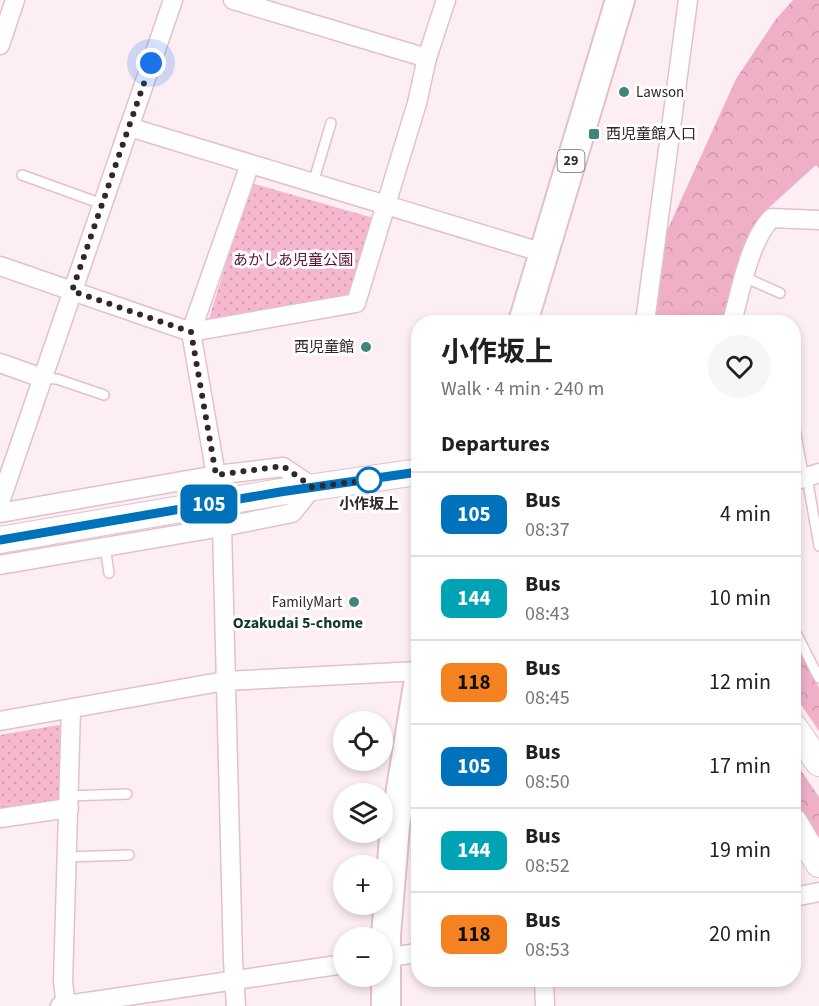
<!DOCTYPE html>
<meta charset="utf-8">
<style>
body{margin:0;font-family:"Source Sans 3","Noto Sans JP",sans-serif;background:#f6f6f6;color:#202124;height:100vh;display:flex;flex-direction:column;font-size:22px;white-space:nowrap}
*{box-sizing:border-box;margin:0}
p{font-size:20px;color:#757577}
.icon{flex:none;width:33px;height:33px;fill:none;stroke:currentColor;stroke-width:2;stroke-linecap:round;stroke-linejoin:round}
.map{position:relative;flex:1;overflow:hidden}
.panel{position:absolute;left:411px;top:315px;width:390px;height:672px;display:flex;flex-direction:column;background:#fff;border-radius:24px;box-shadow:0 3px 9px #0003}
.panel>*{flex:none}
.badge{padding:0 12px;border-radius:9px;font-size:21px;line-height:39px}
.fabs{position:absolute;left:333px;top:711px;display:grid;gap:12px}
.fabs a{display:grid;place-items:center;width:60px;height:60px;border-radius:50%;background:#fff;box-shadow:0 3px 9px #0003;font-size:30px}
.you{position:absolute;width:30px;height:30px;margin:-15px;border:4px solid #fff;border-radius:50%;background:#1a73e8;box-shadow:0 0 0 9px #1a73e833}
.map>.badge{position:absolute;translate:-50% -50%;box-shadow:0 0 0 3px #fff}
h2{padding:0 30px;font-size:22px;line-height:54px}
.round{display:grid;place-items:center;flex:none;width:63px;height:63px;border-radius:32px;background:#f6f6f6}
.head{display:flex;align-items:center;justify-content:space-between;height:102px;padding:0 30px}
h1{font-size:28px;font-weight:700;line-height:45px}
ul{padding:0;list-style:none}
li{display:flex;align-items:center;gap:18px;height:84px;padding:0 30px;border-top:2px solid #e0e0e0}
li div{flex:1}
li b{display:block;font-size:22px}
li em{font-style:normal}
li .badge{min-width:66px;font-weight:700;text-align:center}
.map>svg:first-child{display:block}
</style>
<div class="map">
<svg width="819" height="1006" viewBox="0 0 819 1006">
<defs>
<pattern id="forest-crowns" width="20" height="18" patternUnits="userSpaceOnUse" patternTransform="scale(1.5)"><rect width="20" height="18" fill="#efb0c7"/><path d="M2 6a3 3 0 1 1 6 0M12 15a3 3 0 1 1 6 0" fill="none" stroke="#cd97ab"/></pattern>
<pattern id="park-dots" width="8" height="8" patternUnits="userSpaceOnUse" patternTransform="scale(1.5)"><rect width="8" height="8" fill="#f5b8ce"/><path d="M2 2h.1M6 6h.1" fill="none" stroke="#d29eb1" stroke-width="1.8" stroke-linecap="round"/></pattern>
</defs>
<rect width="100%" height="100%" fill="#fdeef3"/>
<!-- forest -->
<g fill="url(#forest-crowns)">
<polygon points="793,0 819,0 819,168 816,165 761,215 731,291 725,322 654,322 666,233 736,79 776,19"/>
<polygon points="794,637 819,688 819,731 794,694"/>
<polygon points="794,760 819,797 819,842 794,799"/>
</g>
<!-- park -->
<g fill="url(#park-dots)">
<polygon points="251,183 377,219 382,226 353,314 203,338"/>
<polygon points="70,723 64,811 0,819 0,735"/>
</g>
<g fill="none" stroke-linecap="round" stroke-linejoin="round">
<!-- lane casing -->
<g stroke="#e3c0cc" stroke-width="12">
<g id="lane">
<polyline points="22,175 102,204"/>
<polyline points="313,183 331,123"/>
<polyline points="744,277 780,293"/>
<polyline points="42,378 57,379 104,395"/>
<polyline points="794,423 802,468 807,477 819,546"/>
<polyline points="105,547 109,573"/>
<polyline points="794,629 819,678"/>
<polyline points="69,796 127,794"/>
<polyline points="67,857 129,855"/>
</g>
</g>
<!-- street casing -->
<g stroke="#e3c0cc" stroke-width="21">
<g id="street">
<polyline points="233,0 427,58"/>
<polyline points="0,45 15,0"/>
<polyline points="129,127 544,253"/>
<polyline points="0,266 191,332 356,303 417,103 427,58 446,0"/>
<polyline points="645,322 688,0"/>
<path d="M732 322C740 293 750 238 772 218L819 220"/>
<polyline points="0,363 42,378"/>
<polyline points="216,475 191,332 250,164"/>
<polyline points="794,481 819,473"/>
<polyline points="0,502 173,0"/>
<polyline points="0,513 216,475 283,467 313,487 292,513 222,527 0,565"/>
<polyline points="222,527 233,960 236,1006"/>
<polyline points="0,721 225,681 418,671"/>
<polyline points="0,818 69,808"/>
<polyline points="794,897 819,892"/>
<polyline points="382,958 418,953"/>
<polyline points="544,980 545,1006"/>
<polyline points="60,1006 344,964"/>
<polyline points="66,1006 63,982 71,709"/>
</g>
</g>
<!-- secondary casing -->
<g stroke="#e3c0cc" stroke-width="28">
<g id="secondary">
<polyline points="0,540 280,492 418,472"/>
<polyline points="794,727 819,763"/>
<polyline points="794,822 819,864"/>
</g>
</g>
<!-- primary casing -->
<g stroke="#e3c0cc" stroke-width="32">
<g id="primary">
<polyline points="523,322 620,0"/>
<polyline points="386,1006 386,935 395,826 418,685"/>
</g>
</g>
<!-- lane -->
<use href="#lane" stroke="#fff" stroke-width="9"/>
<!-- street -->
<use href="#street" stroke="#fff" stroke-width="18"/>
<!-- secondary -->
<use href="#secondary" stroke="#fff" stroke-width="26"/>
<!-- primary -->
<use href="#primary" stroke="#fff" stroke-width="28"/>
</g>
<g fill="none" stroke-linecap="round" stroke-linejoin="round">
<!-- line casing -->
<g stroke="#fff" stroke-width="14">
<polyline id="line" points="0,540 280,492 418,472"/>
</g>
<!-- line -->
<use href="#line" stroke="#0072bc" stroke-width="9"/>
<!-- walk -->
<polyline stroke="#33262b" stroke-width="6" stroke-dasharray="0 10.8" points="151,63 72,291 191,332 216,475 283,466 312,487 369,480"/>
</g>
<!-- markers -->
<g fill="#408579" stroke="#fff" stroke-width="2">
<circle cx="624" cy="92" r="6"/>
<rect x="588" y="128" width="12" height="12" rx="3"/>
<circle cx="366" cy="347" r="6"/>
<circle cx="354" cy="602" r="6"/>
</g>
<circle fill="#fff" stroke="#0072bc" stroke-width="3" cx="369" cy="480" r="12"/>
<g text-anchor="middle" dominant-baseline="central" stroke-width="6" stroke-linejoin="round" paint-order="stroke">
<!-- shield labels -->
<rect fill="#fff" stroke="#70676b" stroke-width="1.5" x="557.5" y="150" width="27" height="22" rx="4.5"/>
<g font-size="14" font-weight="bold" fill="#33262b">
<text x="571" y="161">29</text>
</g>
<!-- poi labels -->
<g font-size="15" fill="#33262b" stroke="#fff" text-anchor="start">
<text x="636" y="92">Lawson</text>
<text x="606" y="134">西児童館入口</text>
<text x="354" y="347" text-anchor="end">西児童館</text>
<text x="342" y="602" text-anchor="end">FamilyMart</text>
</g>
<!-- park labels -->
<g font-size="15" fill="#581034" stroke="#fff">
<text x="293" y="260">あかしあ児童公園</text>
</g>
<!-- stop labels -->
<g font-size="15" font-weight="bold" fill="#33262b" stroke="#fff">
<text x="369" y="504">小作坂上</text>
</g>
<!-- neighbourhood labels -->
<g font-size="16" font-weight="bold" fill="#163731" stroke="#fff">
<text x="298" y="623">Ozakudai 5-chome</text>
</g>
</g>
</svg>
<div class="fabs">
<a><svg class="icon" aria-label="locate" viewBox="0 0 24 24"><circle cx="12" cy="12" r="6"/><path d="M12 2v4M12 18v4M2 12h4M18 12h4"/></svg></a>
<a><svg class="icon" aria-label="layers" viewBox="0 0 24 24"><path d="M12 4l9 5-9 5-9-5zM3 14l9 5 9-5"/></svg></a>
<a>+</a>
<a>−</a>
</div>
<div class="you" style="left:151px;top:63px"></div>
<b class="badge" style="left:209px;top:504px;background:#0072bc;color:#fff">105</b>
<section class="panel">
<div class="head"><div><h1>小作坂上</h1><p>Walk · 4 min · 240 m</p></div><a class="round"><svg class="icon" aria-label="heart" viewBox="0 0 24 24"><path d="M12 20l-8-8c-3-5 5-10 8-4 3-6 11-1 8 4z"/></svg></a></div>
<h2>Departures</h2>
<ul>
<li><span class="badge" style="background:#0072bc;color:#fff">105</span><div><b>Bus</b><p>08:37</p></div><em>4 min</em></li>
<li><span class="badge" style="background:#00a3b4;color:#fff">144</span><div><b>Bus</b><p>08:43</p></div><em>10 min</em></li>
<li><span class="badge" style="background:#f58220;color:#111">118</span><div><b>Bus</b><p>08:45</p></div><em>12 min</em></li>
<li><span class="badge" style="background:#0072bc;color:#fff">105</span><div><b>Bus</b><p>08:50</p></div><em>17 min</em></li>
<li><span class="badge" style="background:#00a3b4;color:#fff">144</span><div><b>Bus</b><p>08:52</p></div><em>19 min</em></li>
<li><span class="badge" style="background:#f58220;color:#111">118</span><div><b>Bus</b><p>08:53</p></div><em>20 min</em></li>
</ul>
</section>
</div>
